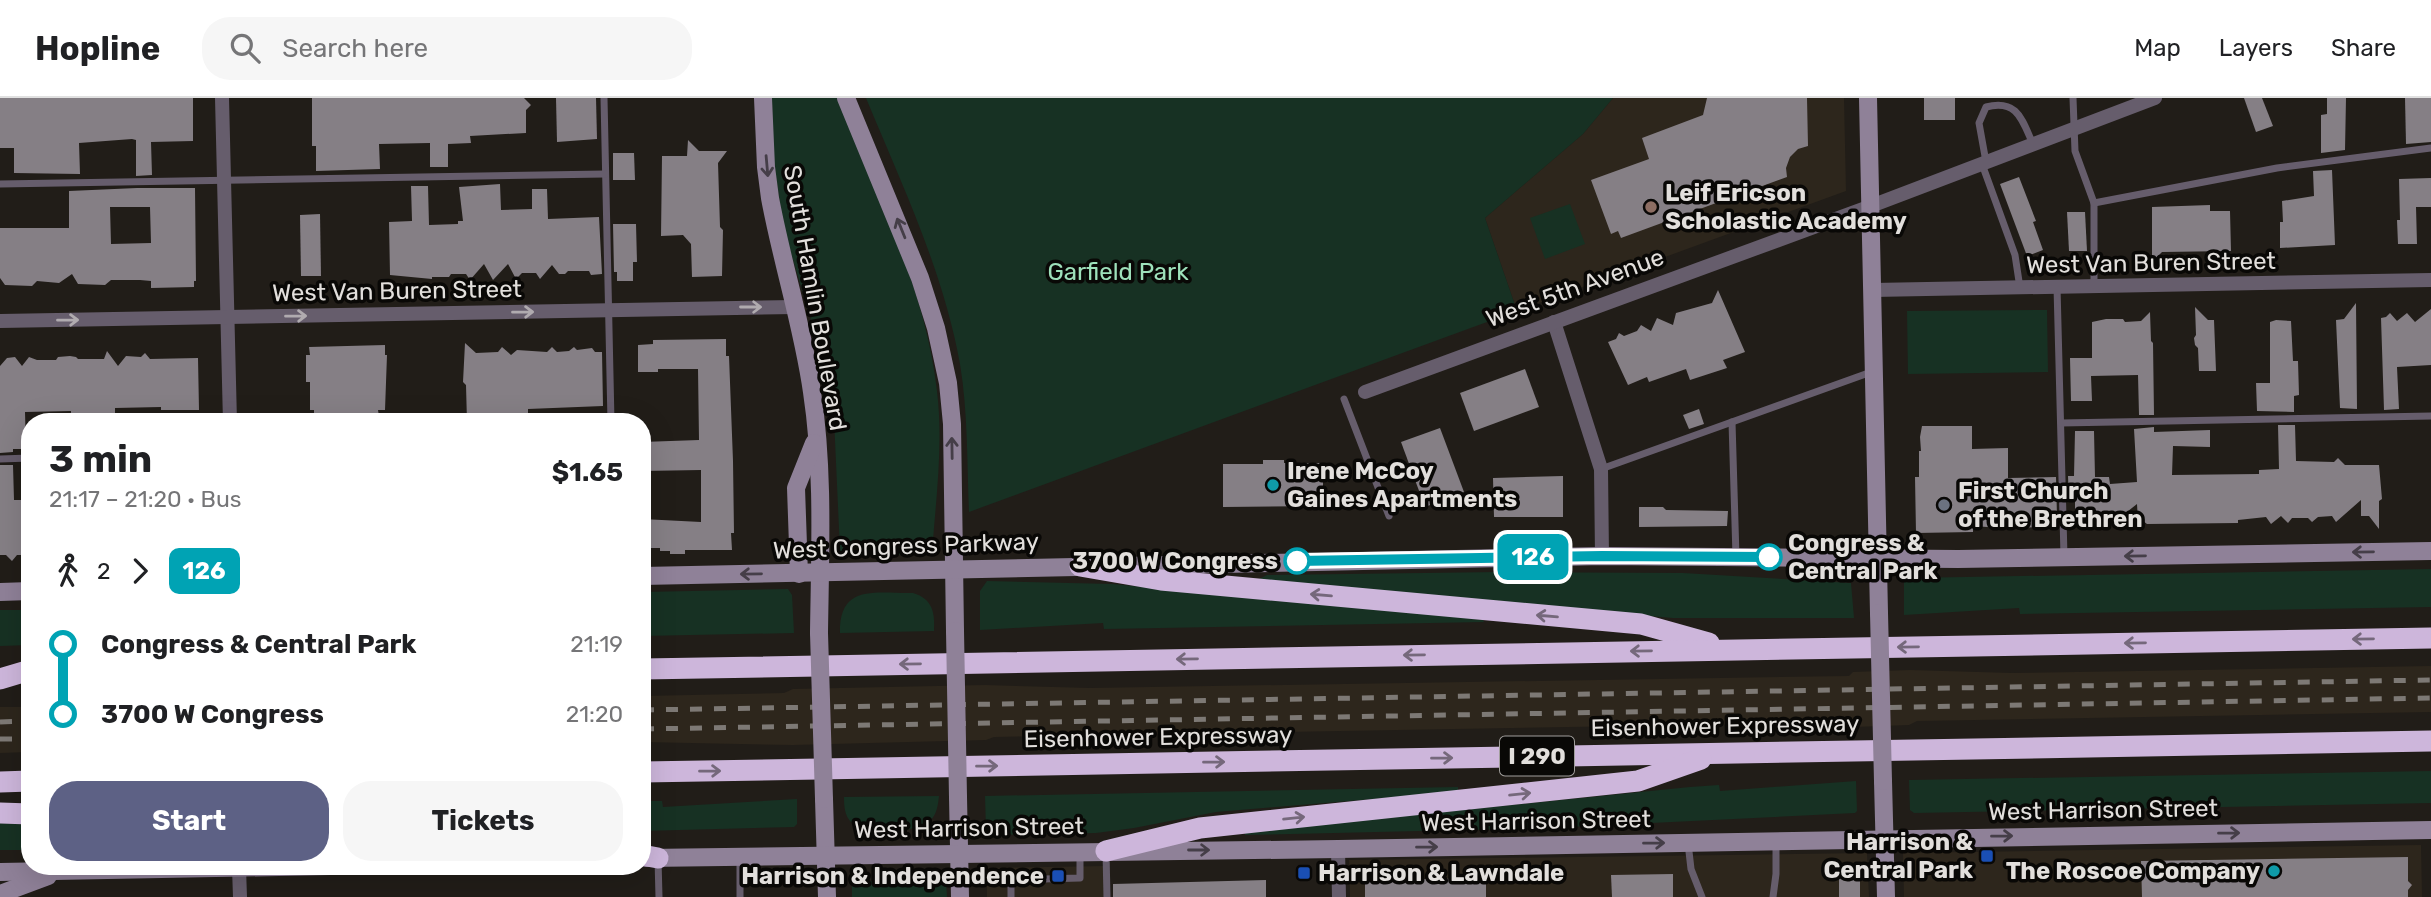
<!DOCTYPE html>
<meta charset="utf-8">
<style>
body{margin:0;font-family:Rubik,sans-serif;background:#f6f6f6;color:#202124;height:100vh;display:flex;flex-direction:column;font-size:26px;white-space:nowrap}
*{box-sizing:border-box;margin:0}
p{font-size:23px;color:#757577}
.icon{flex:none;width:38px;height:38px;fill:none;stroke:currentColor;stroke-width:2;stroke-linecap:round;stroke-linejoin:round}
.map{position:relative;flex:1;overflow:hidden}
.sheet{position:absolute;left:21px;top:315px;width:630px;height:462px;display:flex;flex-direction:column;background:#fff;border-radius:28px;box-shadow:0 7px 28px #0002}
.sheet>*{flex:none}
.badge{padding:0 14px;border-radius:10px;font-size:24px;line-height:46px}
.map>.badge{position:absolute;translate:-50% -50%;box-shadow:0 0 0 4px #fff}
.legs{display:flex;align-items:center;gap:10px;height:77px;padding:0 28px;font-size:23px}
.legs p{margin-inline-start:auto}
.summary{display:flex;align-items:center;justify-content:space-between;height:119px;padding:0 28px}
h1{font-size:38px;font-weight:700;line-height:52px}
.action{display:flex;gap:14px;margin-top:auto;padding:14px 28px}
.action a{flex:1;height:80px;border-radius:28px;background:#5d6185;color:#fff;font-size:28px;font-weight:700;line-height:80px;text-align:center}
.action a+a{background:#f6f6f6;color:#202124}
ul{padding:0 28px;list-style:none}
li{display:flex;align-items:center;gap:24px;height:70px;font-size:26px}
li i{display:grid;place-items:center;width:10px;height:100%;margin:0 9px;background:currentColor}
li i::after{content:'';width:18px;height:18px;margin:-9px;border:5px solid;border-radius:50%;background:#fff}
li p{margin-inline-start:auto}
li:first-child i{background:linear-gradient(#0000 50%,currentColor 0)}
li:last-child i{background:linear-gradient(currentColor 50%,#0000 0)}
header{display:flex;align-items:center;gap:42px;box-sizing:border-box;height:98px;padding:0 35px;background:#fff;border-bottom:2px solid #e0e0e0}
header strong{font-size:33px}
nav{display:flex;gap:38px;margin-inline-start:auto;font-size:24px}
.search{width:490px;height:63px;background:#f6f6f6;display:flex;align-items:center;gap:18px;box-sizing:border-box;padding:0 24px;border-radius:28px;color:#757577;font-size:26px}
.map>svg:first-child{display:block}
</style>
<header>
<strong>Hopline</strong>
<div class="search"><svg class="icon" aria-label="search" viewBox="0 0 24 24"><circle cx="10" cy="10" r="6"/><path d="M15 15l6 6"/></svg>Search here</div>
<nav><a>Map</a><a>Layers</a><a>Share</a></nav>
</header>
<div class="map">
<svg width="2431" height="799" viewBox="0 0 2431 799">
<rect width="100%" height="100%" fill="#211d18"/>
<!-- built -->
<g fill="#2d261c">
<polygon points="1613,0 1844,0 1846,93 1517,213 1485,120 1583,36"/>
<polygon points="2431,568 2431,614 1917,623 1909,627 1853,629 1749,626 994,639 986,642 793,647 642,644 642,598 784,595 793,591 985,587 1090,590 1849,578 1853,574 1910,572 2012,575"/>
<polygon points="0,609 30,609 30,654 0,655"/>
<polygon points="2421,747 2422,799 1904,799 1903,755"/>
<polygon points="1867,755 1869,799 1350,799 1349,762"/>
<polygon points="1107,768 1107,799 987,799 987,770"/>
</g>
<!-- green -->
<g fill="#173123">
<path d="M772 0H837C877 95 925 189 937 293 943 342 937 392 933 442L932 450 923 456 849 458 840 453 834 320 827 275 784 132 773 58Z"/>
<path d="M866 0H1613L1583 36 1485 120 1517 213 969 414C967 365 968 314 960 266 943 172 902 87 866 0Z"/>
<polygon points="1570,106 1585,146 1545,161 1530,120"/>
<polygon points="2047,212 2048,274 1908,276 1907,213"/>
<polygon points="2431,471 2431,509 2020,516 2019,510 1904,517 1904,484 1910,480"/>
<polygon points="1500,474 1683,475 1851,485 1854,520 1673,520 1253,484 1267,477"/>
<polygon points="987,483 1112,486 1435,516 1483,522 1484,524 1104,531 1103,525 980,532 980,493"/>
<polygon points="788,491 792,497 794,535 642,538 642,494"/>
<path d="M913 495C933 501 935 515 934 533L840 535C839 485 877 496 913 495Z"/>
<polygon points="0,512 30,512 30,547 0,548"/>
<polygon points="2431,673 2431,705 1914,715 1910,712 1909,682"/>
<polygon points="1856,683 1857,713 1855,715 1548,730 1245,737 1245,734 1690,689 1719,687 1720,693"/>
<polygon points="1458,689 1458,694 1216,714 1134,730 1096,735 991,737 986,731 985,698"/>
<path d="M939 698C938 707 937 716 930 723 919 734 869 737 856 728 845 721 844 711 844 699Z"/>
<polygon points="797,701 797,726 794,729 642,733 642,703 662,703 663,709"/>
<polygon points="0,725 30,727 30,752 0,752"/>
<polygon points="852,783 946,783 947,799 852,799"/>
</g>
<!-- building -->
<g fill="#857f85" fill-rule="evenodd">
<polygon points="0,0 193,0 193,43 151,44 152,77 136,78 136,42 132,41 79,45 80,76 14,75 14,50 0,50"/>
<polygon points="312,0 524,0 531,7 526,12 526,35 470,38 471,45 448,46 448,69 430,69 430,45 379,46 380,71 316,73 316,48 312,48"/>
<polygon points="556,0 596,0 597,41 557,44"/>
<polygon points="1707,0 1807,0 1808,48 1798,51 1790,59 1786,70 1787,79 1621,140 1618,133 1611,136 1591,82 1649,61 1642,40 1703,17"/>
<rect x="1924" y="0" width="31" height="22"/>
<polygon points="2244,0 2262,0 2273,28 2256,34"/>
<polygon points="2327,0 2346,0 2345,52 2321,55 2321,17 2327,16"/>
<polygon points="2405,0 2431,0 2431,44 2406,46"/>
<polygon points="688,42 699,53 727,53 718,65 720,129 723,132 722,178 692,179 691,146 683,137 661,138 662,58 687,58"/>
<polygon points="613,55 634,55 635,82 613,82"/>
<polygon points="2332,72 2335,147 2280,150 2280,124 2283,124 2282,103 2314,98 2313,73"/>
<polygon points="2019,79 2036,123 2033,124 2043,152 2027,158 2000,86"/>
<polygon points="2431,80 2431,109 2416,109 2417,146 2398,146 2397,122 2400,122 2399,81"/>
<polygon points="500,86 501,112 532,111 532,91 547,91 548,121 599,119 602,176 591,177 589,173 568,173 565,176 559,176 552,167 540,181 536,175 522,175 516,181 508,166 493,182 484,166 470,182 466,176 451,176 449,179 432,179 432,181 390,177 389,124 412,123 411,88 428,88 429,127 458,126 458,123 463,123 459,89"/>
<path d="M137 90H195L196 183H194V189L151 190V183L140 182H111L105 187 78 186 72 176 59 185 37 183 32 188 5 187 0 180V130H69V93ZM110 109H150L151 145 111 146Z"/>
<polygon points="2210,107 2210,113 2230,113 2231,153 2162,154 2152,164 2152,109"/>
<polygon points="2067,114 2085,114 2087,153 2069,153"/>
<polygon points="320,116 321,178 301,178 300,117"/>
<polygon points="613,126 636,126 637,164 633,164 633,183 617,183 617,174 614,174"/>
<polygon points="1718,192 1745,254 1723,262 1727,270 1690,282 1686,271 1649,284 1647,279 1628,287 1608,244 1616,241 1619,235 1624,238 1637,233 1641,227 1651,233 1657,220 1673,227 1676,215 1712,205"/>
<polygon points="2356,205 2357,311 2340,310 2336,222 2344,221"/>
<polygon points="2195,209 2208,222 2214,222 2216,273 2199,273 2198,250 2195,247 2194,240 2196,237"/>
<polygon points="2431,211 2431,267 2397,269 2399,311 2384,312 2381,220 2386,219 2390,215 2397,223 2407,215 2415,224"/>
<polygon points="2150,214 2151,243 2153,245 2154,317 2139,317 2138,277 2091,278 2092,303 2071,303 2070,260 2092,260 2092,224 2106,221 2123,221 2125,224 2141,223"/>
<polygon points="2276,222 2291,223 2293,263 2298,263 2299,297 2294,298 2294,314 2257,313 2256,285 2270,285 2270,224"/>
<polygon points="726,241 726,258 729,258 733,363 734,435 731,435 732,452 685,452 685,456 670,456 670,453 660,453 660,450 642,450 642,421 701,424 701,372 642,373 642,344 699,342 698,271 658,271 658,274 638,274 638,247 653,246 653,242"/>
<polygon points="465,245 476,255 498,254 502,249 511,257 517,252 547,254 552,249 557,254 569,253 574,249 577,252 592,250 595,254 602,254 603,308 528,311 528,324 467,324 466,287 463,284"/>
<polygon points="385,247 385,257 387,257 385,312 378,312 379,318 314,318 314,312 310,312 310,284 306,284 306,257 310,257 309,249"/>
<polygon points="107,253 118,268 126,258 141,259 145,255 150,261 198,260 199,312 161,312 161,309 115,310 115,317 96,317 96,315 71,315 71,313 25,314 26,351 13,351 13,354 0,355 0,268 7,260 15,259 22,268 29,259 37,262 56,262 58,259 70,258 76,259 78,261 104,261"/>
<polygon points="1525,271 1539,309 1474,333 1460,295"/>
<polygon points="1699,311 1704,326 1689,331 1683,317"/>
<polygon points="2278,327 2295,327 2296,363 2334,364 2338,360 2345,367 2379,367 2382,401 2379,403 2379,431 2369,418 2361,418 2361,402 2336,424 2332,418 2318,419 2312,424 2308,420 2292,420 2288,425 2281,418 2271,426 2266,419 2238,422 2238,425 2147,426 2143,423 2138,423 2137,406 2108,429 2084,429 2085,424 2075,424 2075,397 2069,404 2068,378 2074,378 2075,333 2094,333 2095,379 2109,379 2110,386 2137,384 2134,331 2154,329 2154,334 2210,332 2210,349 2173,348 2172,377 2259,376 2259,372 2279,371"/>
<polygon points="1922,328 1972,328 1972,351 2008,350 2008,380 2056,379 2057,419 2050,427 2043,427 2043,429 2001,430 1973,428 1973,434 1916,435 1915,379 1919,379 1919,353 1921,353 1920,339"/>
<polygon points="1440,330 1464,394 1425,409 1401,344"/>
<polygon points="1263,362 1284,362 1284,365 1323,365 1323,408 1223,409 1223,366 1263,366"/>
<polygon points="0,367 13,367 14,402 30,402 30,457 17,457 12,463 6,457 0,457"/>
<polygon points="1563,378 1563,419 1494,419 1493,380"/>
<polygon points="1639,409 1663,409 1666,412 1728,413 1727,428 1639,429"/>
<polygon points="2408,759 2408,783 2412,787 2408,792 2408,799 2142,799 2141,763"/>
<polygon points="1855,773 1860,778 1860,799 1839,799 1839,774"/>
<polygon points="1673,776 1673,799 1612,799 1611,777"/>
<polygon points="1486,780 1486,799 1365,799 1365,782"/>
<polygon points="1266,782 1266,799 1113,799 1113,786"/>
</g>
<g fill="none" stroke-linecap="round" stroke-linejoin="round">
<!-- lane -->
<g stroke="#665d6c" stroke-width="7">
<polyline points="604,0 611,324"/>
<polyline points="2073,0 2075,53 2094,105 2094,188"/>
<path d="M1986 64 1979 25 1986 9C2018 1 2022 22 2033 46"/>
<polyline points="1982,66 2015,157 2020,190"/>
<polyline points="0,86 605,76"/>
<polyline points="2094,105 2277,70 2431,50"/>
<polyline points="2057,189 2064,458"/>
<polyline points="1344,301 1389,418"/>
<polyline points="1732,324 1736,459"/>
<polyline points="2061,325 2431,318"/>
<polyline points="0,361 30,360"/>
<polyline points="1601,371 1874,273"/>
<polyline points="1688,745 1691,771 1702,799"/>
<polyline points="1106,754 1107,799"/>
<polyline points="658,761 659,799"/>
<polyline points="740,761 740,799"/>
<polyline points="1011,799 1011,782 1080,780 1080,754"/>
<polyline points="1773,799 1776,776 1776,743"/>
</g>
<!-- street -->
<g stroke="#665d6c" stroke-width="14">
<polyline points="222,0 230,324"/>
<polyline points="1873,192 2431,182"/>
<polyline points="0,223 794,209"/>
<polyline points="1554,224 1601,371 1602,458"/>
<polyline points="1365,294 1871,108 2155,0"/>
<polyline points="1338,751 1339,799"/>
<polyline points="239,770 240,799"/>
</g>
<!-- secondary -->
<g stroke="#8f8198" stroke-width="18">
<path d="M763 0 766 69 770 100C782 165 803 229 812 294 824 373 820 455 819 535"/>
<polyline points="846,0 920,180 936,230 948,285 952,326 955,533"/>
<polyline points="1868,0 1879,515"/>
<polyline points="799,476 796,390 814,345"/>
<polyline points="642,478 1602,458 1958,461 2431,453"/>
<polyline points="0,494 30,493"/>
<polyline points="1883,683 1886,799"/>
<polyline points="958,699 960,799"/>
<polyline points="824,701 827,799"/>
<polyline points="646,760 1338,751 2431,732"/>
<polyline points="0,774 330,768"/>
<polyline points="0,796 48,778"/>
</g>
<!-- highway -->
<g stroke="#cdb6db" stroke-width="21">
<polyline points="1080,468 1161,482 1641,526 1709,545"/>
<polyline points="642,571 2431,540"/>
<polyline points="0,581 30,572"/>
<polyline points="642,674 2431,643"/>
<polyline points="0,684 30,683"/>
<polyline points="0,715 30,716"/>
<polyline points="1106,753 1200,730 1638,683 1701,661"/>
<polyline points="642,757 658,760"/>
</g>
<!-- rail -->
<g stroke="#7d7975" stroke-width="5" stroke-dasharray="12 12" stroke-linecap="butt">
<polyline points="642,612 2431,582"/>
<polyline points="0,624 30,623"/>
<polyline points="642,631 2431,600"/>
<polyline points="0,641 30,641"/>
</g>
<!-- secondary-bridge -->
<g stroke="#8f8198" stroke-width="18">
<polyline points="1879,515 1883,683"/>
<polyline points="955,533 958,699"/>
<polyline points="819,535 824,701"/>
</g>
</g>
<!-- one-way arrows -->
<defs><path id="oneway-shaft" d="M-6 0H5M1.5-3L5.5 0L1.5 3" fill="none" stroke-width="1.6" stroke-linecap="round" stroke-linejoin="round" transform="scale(1.75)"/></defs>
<g stroke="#453e48">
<use href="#oneway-shaft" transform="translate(767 68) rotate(85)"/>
<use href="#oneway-shaft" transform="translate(901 130) rotate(-112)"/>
<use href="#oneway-shaft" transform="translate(952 350) rotate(-91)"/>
<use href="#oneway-shaft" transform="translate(2363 454) rotate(179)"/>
<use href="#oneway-shaft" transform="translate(2135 458) rotate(179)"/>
<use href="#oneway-shaft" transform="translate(751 476) rotate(179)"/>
<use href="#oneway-shaft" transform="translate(2229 735) rotate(-1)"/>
<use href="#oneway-shaft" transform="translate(2002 738) rotate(-1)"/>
<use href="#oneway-shaft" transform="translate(1654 745) rotate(-1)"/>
<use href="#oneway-shaft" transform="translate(1427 749) rotate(-1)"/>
<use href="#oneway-shaft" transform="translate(1199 752)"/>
</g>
<g stroke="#b0abaf">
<use href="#oneway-shaft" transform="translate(751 209)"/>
<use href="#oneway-shaft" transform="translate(523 214) rotate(-1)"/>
<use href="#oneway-shaft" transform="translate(296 218) rotate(-1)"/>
<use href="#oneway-shaft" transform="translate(68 222) rotate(-1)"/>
</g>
<g stroke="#75687b">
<use href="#oneway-shaft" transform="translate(1321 497) rotate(-175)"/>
<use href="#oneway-shaft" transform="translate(1547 518) rotate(-175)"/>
<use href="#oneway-shaft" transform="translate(2363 541) rotate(179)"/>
<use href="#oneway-shaft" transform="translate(2135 545) rotate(179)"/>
<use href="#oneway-shaft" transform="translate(1908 549) rotate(179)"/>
<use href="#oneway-shaft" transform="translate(1641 553) rotate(179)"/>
<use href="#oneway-shaft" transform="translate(1414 557) rotate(179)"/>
<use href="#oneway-shaft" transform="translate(1187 561) rotate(179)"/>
<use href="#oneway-shaft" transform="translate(910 566) rotate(179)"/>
<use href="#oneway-shaft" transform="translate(1442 660) rotate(-1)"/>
<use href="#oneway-shaft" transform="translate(1214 664) rotate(-1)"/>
<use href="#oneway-shaft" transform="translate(987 668) rotate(-1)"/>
<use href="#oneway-shaft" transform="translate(710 673) rotate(-1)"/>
<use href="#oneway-shaft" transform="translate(1520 696) rotate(-6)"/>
<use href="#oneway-shaft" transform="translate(1294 720) rotate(-6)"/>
</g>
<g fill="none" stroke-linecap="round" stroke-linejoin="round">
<!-- line-1 casing -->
<g stroke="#fff" stroke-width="16">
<polyline id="line-1" points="1297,463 1602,458 1769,459"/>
</g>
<!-- line-1 -->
<use href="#line-1" stroke="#00a3b4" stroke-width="10"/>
</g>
<!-- markers -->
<circle fill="#8d6e63" stroke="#090806" stroke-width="2.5" cx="1651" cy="109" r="7"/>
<g fill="#0f9aa8" stroke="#090806" stroke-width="2.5">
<circle cx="1273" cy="387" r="7"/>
<circle cx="2274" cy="773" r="7"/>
</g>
<circle fill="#6b7280" stroke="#090806" stroke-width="2.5" cx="1944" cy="407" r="7"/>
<g fill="#fff" stroke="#00a3b4" stroke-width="3.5">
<circle cx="1769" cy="459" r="12"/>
<circle cx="1297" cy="463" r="12"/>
</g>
<g fill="#1a4fb4" stroke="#090806" stroke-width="2.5">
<rect x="1980" y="751" width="14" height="14" rx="3.5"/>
<rect x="1297" y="768" width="14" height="14" rx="3.5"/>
<rect x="1051" y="771" width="14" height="14" rx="3.5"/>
</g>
<g text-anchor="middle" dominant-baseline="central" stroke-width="7" stroke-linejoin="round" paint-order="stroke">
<!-- shield labels -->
<rect fill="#090806" stroke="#a19e9c" stroke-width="2" x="1500" y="638.5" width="74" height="39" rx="5"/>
<g font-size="23" font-weight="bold" fill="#e2dfdc">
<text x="1537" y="658">I 290</text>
</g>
<!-- poi labels -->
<g font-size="24" font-weight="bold" fill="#e2dfdc" stroke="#090806" text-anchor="start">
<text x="1665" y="95">Leif Ericson<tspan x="1665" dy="28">Scholastic Academy</tspan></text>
<text x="1287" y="373">Irene McCoy<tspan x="1287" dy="28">Gaines Apartments</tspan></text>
<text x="1958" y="393">First Church<tspan x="1958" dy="28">of the Brethren</tspan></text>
<text x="1973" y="744" text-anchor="end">Harrison &amp;<tspan x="1973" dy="28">Central Park</tspan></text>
<text x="2260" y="773" text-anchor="end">The Roscoe Company</text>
<text x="1318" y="775">Harrison &amp; Lawndale</text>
<text x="1044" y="778" text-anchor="end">Harrison &amp; Independence</text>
</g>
<!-- street labels -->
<g font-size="24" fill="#e2dfdc" stroke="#090806">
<text transform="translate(2151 165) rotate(-1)">West Van Buren Street</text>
<text transform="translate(1575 190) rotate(-20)">West 5th Avenue</text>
<text transform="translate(397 193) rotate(-1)">West Van Buren Street</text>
<text transform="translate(815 200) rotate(80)">South Hamlin Boulevard</text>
<text transform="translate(906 448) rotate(-2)">West Congress Parkway</text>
<text transform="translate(1725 628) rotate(-1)">Eisenhower Expressway</text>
<text transform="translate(1158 639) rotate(-1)">Eisenhower Expressway</text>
<text transform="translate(2103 712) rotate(-1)">West Harrison Street</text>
<text transform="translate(1536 723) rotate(-1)">West Harrison Street</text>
<text transform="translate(969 730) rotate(-1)">West Harrison Street</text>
</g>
<!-- park labels -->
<g font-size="24" fill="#9ee1bb" stroke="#090806">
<text x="1118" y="174">Garfield Park</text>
</g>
<!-- stop labels -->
<g font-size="24" font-weight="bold" fill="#e2dfdc" stroke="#090806" text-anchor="start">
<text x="1788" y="445">Congress &amp;<tspan x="1788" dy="28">Central Park</tspan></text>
<text x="1278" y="463" text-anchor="end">3700 W Congress</text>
</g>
</g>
</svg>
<b class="badge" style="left:1533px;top:459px;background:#00a3b4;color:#fff">126</b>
<section class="sheet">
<div class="summary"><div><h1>3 min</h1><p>21:17 – 21:20 · Bus</p></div><b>$1.65</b></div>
<div class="legs"><svg class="icon" aria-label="walk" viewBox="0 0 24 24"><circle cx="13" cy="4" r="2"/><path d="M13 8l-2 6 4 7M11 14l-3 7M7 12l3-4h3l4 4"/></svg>2<svg class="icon" aria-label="forward" viewBox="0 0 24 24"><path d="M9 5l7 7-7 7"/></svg><b class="badge" style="background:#00a3b4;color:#fff">126</b></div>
<ul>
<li><i style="color:#00a3b4"></i><b>Congress &amp; Central Park</b><p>21:19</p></li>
<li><i style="color:#00a3b4"></i><b>3700 W Congress</b><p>21:20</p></li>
</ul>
<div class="action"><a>Start</a><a>Tickets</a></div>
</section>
</div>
